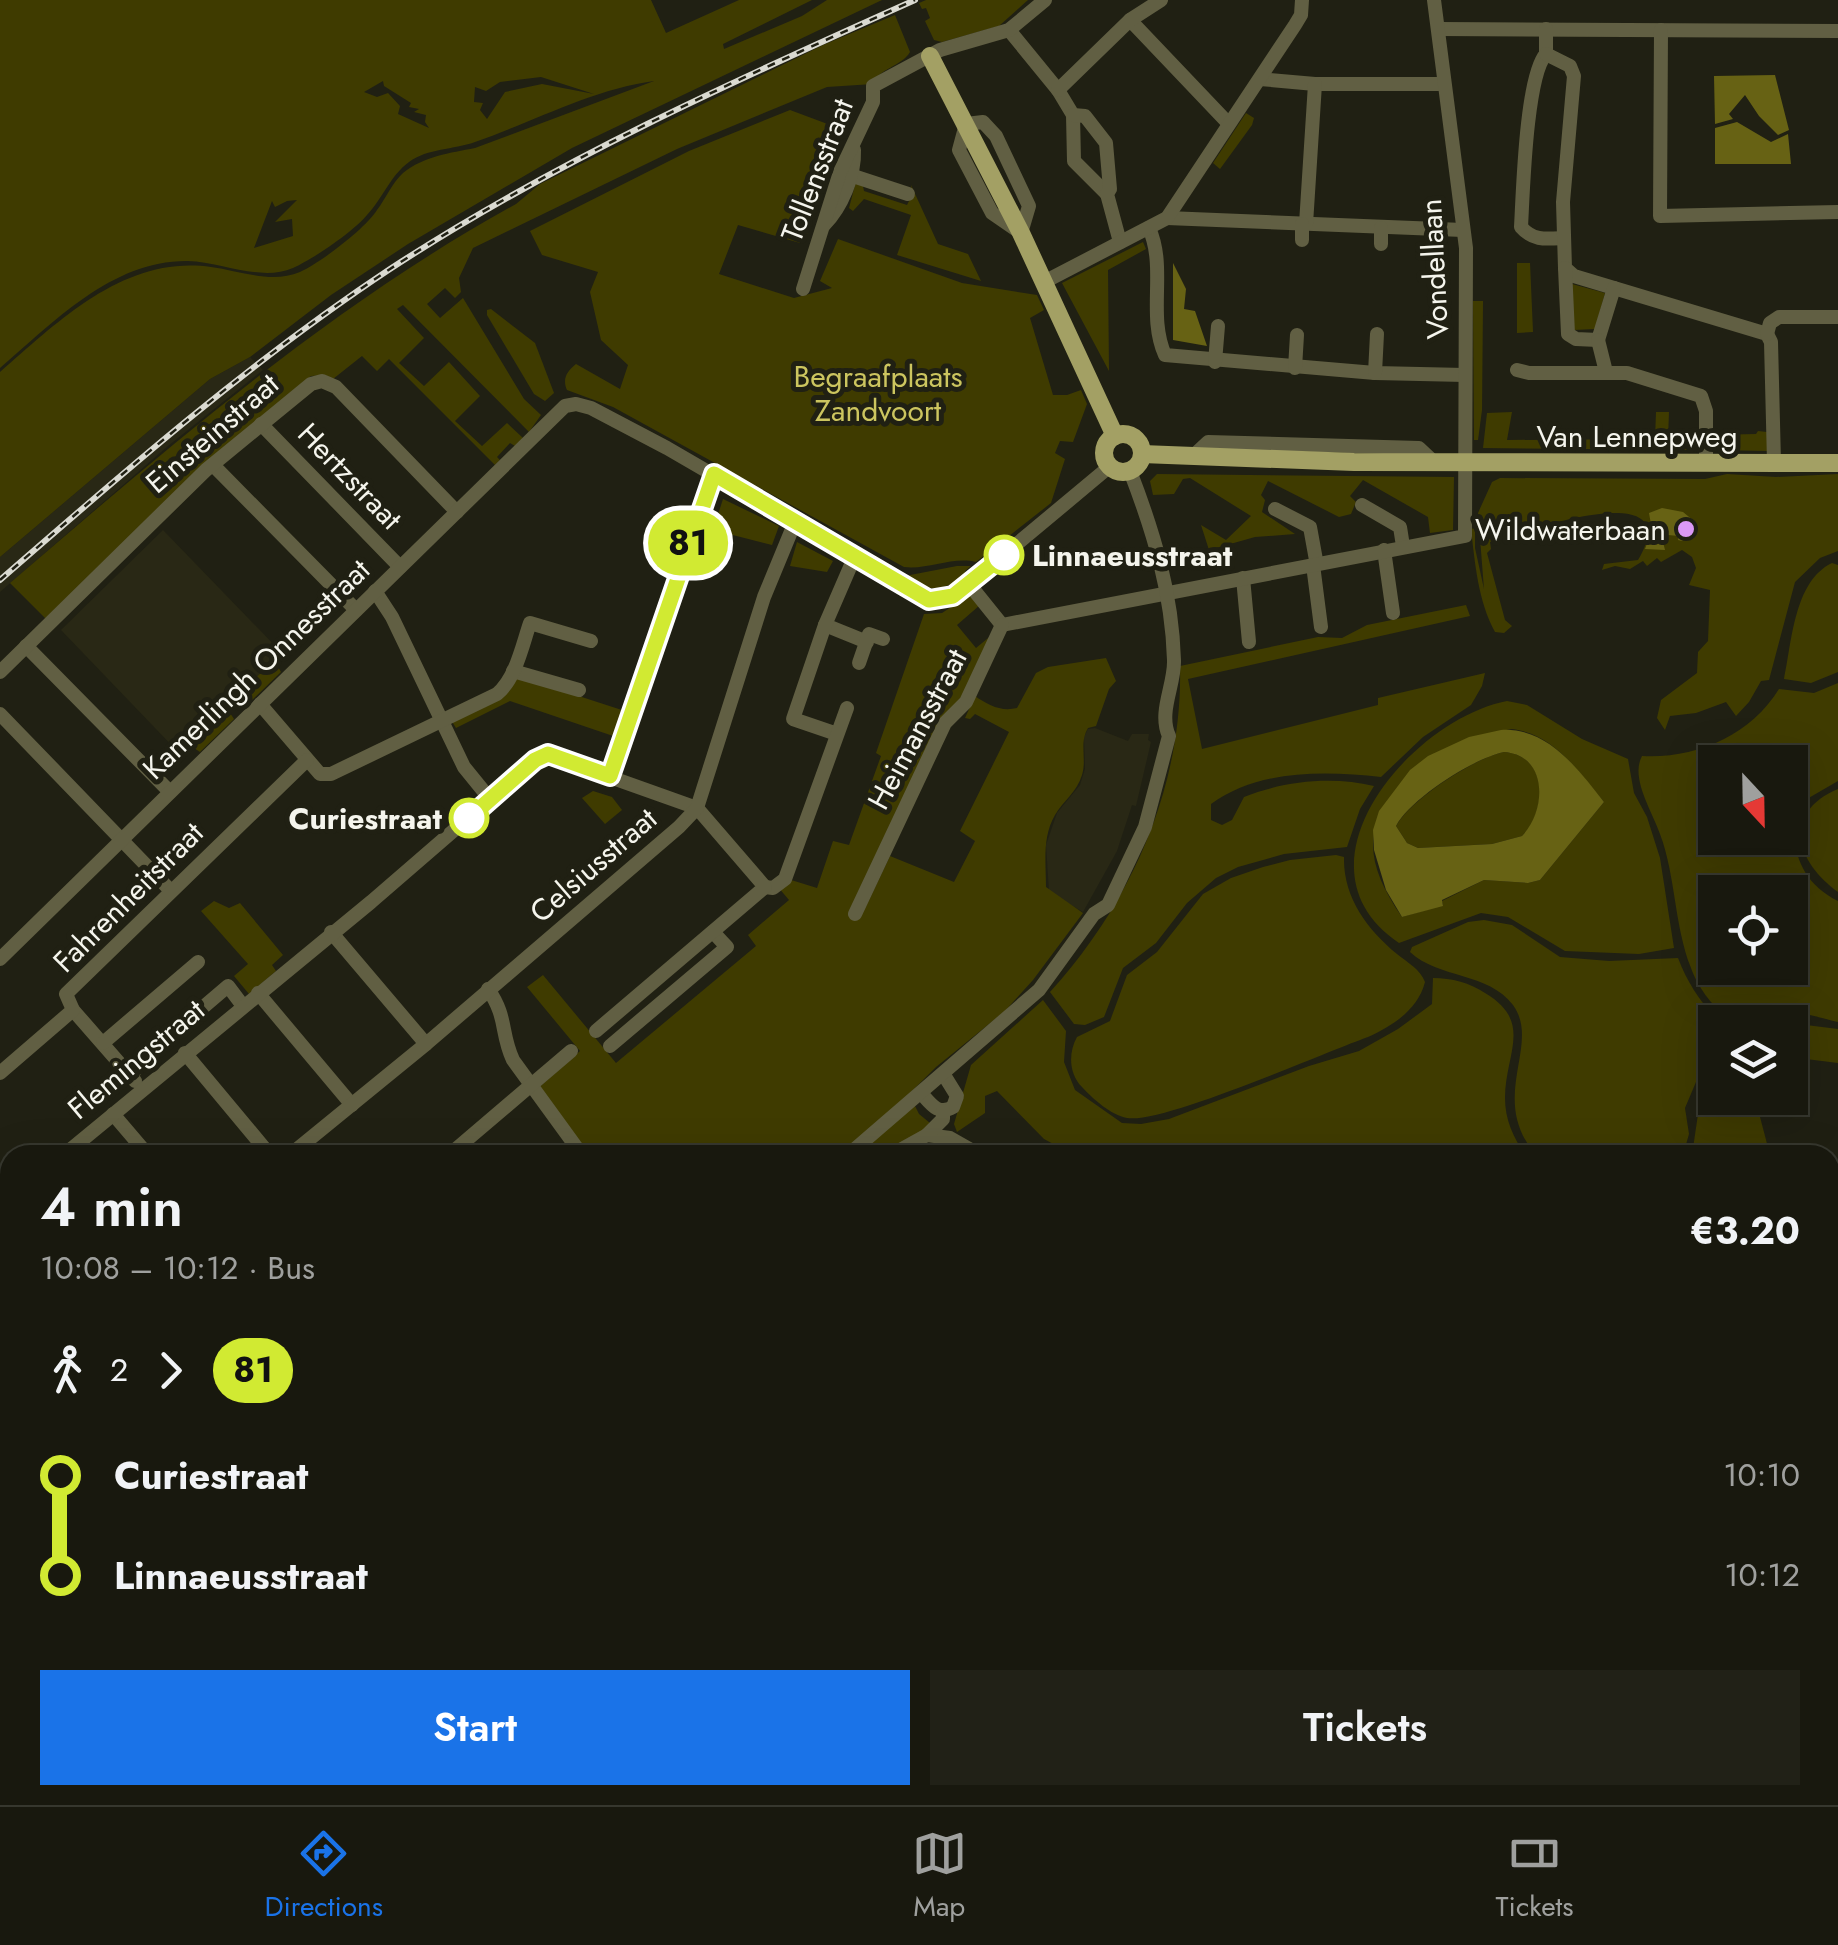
<!DOCTYPE html>
<meta charset="utf-8">
<style>
body{margin:0;font-family:Jost,sans-serif;background:#212117;color:#f1f3f6;height:100vh;display:flex;flex-direction:column;font-size:38px;white-space:nowrap}
*{box-sizing:border-box;margin:0}
p{font-size:32px;color:#9fa09e}
.icon{flex:none;width:55px;height:55px;fill:none;stroke:currentColor;stroke-width:2;stroke-linecap:round;stroke-linejoin:round}
.map{position:relative;flex:1;overflow:hidden}
.panel{position:absolute;left:0px;top:1145px;width:1840px;height:660px;display:flex;flex-direction:column;background:#18180e;border-radius:30px 30px 0 0;box-shadow:0 10px 40px #0002,0 0 0 2px #36372e}
.panel>*{flex:none}
.badge{padding:0 20px;border-radius:32px;font-size:35px;line-height:65px}
.needle{width:65px;rotate:158deg}
.controls{position:absolute;left:1698px;top:745px;display:grid;gap:20px}
.controls a{display:grid;place-items:center;width:110px;height:110px;border-radius:0px;background:#18180e;box-shadow:0 10px 40px #0002,0 0 0 2px #36372e;font-size:50px}
.map>.badge{position:absolute;translate:-50% -50%;box-shadow:0 0 0 5px #fff}
.legs{display:flex;align-items:center;gap:15px;height:110px;padding:0 40px;font-size:32px}
.legs p{margin-inline-start:auto}
.summary{display:flex;align-items:center;justify-content:space-between;height:170px;padding:0 40px}
h1{font-size:55px;font-weight:600;line-height:75px}
.primary-button{display:flex;gap:20px;margin-top:auto;padding:20px 40px}
.primary-button a{flex:1;height:115px;border-radius:0px;background:#1a73e8;color:#fff;font-size:40px;font-weight:600;line-height:115px;text-align:center}
.primary-button a+a{background:#212117;color:#f1f3f6}
ul{padding:0 40px;list-style:none}
li{display:flex;align-items:center;gap:35px;height:100px;font-size:38px}
li i{display:grid;place-items:center;width:15px;height:100%;margin:0 12px;background:currentColor}
li i::after{content:'';width:25px;height:25px;margin:-12px;border:8px solid;border-radius:50%;background:#18180e}
li p{margin-inline-start:auto}
li:first-child i{background:linear-gradient(#0000 50%,currentColor 0)}
li:last-child i{background:linear-gradient(currentColor 50%,#0000 0)}
.tab-bar{display:flex;justify-content:space-around;align-items:center;height:140px;border-top:2px solid #36372e;background:#18180e;font-size:28px;color:#9fa09e}
.tab-bar a{display:grid;justify-items:center;gap:5px}
.tab-bar .selected{color:#1a73e8}
.map>svg:first-child{display:block}
</style>
<div class="map">
<svg width="1838" height="1805" viewBox="0 0 1838 1805">
<rect width="100%" height="100%" fill="#202013"/>
<!-- built -->
<g fill="#292815">
<polygon points="250,357 263,370 168,446 0,592 0,557 210,379"/>
<polygon points="163,530 282,653 179,753 61,630"/>
<polygon points="1095,728 1128,741 1132,734 1149,734 1148,740 1151,742 1136,806 1132,805 1117,851 1083,912 1049,892 1046,845 1057,813 1080,785 1085,769 1084,737 1088,729"/>
</g>
<!-- green -->
<g fill="#3f3b00" fill-rule="evenodd">
<path d="M0 0H651L666 33 739 0H812L723 44 724 49 802 16 827 0H882L572 148 408 244 331 295 250 357 210 379 0 557V372C60 320 125 255 211 267 240 271 272 284 300 272 320 263 365 229 377 210 386 198 392 183 403 173 424 156 450 153 475 148L654 81C593 89 533 122 475 142 453 150 428 148 409 162 390 176 383 198 367 215 353 232 313 259 293 268 261 282 222 262 188 261 112 260 54 322 0 368ZM541 77 594 94 542 84 505 92 487 119 480 110 483 103 474 102 475 87 486 91 500 82ZM383 81 384 86 411 103 409 107 419 109 414 112 426 115 425 122 429 128 398 114 400 106 388 93 377 97 364 92ZM297 200 275 222 292 219 293 236 254 248 272 201 275 207 287 201Z"/>
<polygon points="926,0 1028,0 999,26 942,42 934,40 925,21 930,18 926,8 922,9 919,3"/>
<path d="M895 15 910 52C901 67 879 68 873 84L827 87 677 149 473 248 459 278 461 292 455 298 445 288 427 304 440 318 463 298 524 399 541 415 529 432 403 305 397 309 424 338 399 363 424 386 449 362 480 396 455 421 482 446 507 423 523 438 515 446 510 443 497 457 500 460 495 465 389 359 377 371 362 356 333 379 325 375 311 376 201 466 46 619 10 583C171 445 329 307 516 204L540 184 823 45Z"/>
<path d="M790 110 841 129 843 133 805 240 800 243 738 225 719 274 794 298 832 288 820 281 838 239 962 283 1037 295 1044 310 1030 318 1053 395H1067L1081 390 1087 404 1073 442 1060 441 1055 453 1065 459 1051 503 976 562C953 556 928 570 904 567L613 407 567 390C562 379 567 371 576 364L620 389 628 365 601 340 590 292 598 272 542 255 530 231 689 151Z"/>
<polygon points="1246,113 1254,118 1252,125 1220,169 1213,163"/>
<polygon points="856,181 863,186 864,191 907,205 912,195 911,185 938,244 968,254 981,281 897,255 911,215 864,199 853,211 849,208"/>
<polygon points="1143,242 1146,249 1108,270 1109,371 1062,283"/>
<polygon points="1517,263 1530,263 1533,332 1517,333"/>
<polygon points="1572,284 1605,293 1595,329 1574,330"/>
<polygon points="1473,301 1483,301 1482,410 1478,440 1474,440"/>
<polygon points="491,309 535,343 554,393 545,401 534,394 487,315 487,310"/>
<polygon points="1512,412 1507,440 1655,439 1656,412 1669,412 1668,439 1700,439 1700,450 1483,448 1487,413"/>
<polygon points="1758,431 1767,432 1768,451 1713,450 1712,435 1756,434"/>
<polygon points="1157,474 1454,477 1453,530 1430,533 1428,517 1363,480 1350,496 1356,502 1351,514 1339,517 1268,481 1261,495 1265,500 1262,512 1295,534 1255,537 1209,550 1201,525 1226,540 1251,516 1190,478 1183,479 1174,494 1153,495 1150,481"/>
<path d="M1727 474 1776 477 1838 474V551L1820 558 1795 582 1769 680 1761 681 1749 702 1736 716 1726 702 1696 713 1670 716 1665 730 1657 718 1661 700 1697 673 1698 652 1708 641 1710 590 1689 585 1696 568 1692 557 1682 550 1661 562 1657 558 1647 566 1643 561 1630 569 1615 566 1602 570 1604 564 1638 560C1690 471 1517 534 1490 542L1491 549 1487 553 1505 620 1512 626 1504 633 1495 632C1478 601 1475 563 1471 529L1475 528V548L1484 589 1478 513 1492 482 1500 478 1705 479Z"/>
<polygon points="723,499 779,526 772,545 713,530"/>
<polygon points="797,542 833,561 827,572 790,566"/>
<path d="M1832 563 1838 565V672L1811 683 1784 679C1792 642 1794 581 1832 563Z"/>
<path d="M957 566H971L965 571 967 574C945 591 927 594 905 576Z"/>
<path d="M971 594 980 605 957 625 976 648 993 634 861 917 890 856 954 882 975 841 960 831 1009 732 975 714 970 719 965 718 975 696C988 705 1001 712 1017 708L1036 673 1048 667 1106 658 1116 681 1109 689 1096 726 1088 728C1079 743 1087 759 1082 775 1077 792 1063 801 1055 815 1042 837 1046 863 1046 887L1083 913 1033 980 1005 1011 936 1067 909 1094 919 1114 930 1123 924 1131 885 1155H590L563 1126 536 1090 580 1051 527 987 543 975 616 1063 756 946 748 935 789 900 778 887 788 879 817 888 833 841 849 845 881 756 876 753 924 614 942 613Z"/>
<path d="M1466 605 1470 616 1188 679 1202 749 1378 705V698L1485 673 1482 686 1471 705 1423 737 1381 777C1325 771 1259 769 1211 804V820L1222 825 1232 820 1244 797C1284 781 1332 776 1374 786L1360 809 1347 847 1284 854 1238 867 1216 878 1187 903 1156 943 1123 968 1104 1017 1085 1025 1074 1024 1050 992C1131 903 1183 787 1180 666L1318 637 1342 638 1367 625Z"/>
<polygon points="274,660 281,672 246,706 234,699"/>
<polygon points="517,676 628,712 619,738 510,701 456,728 451,720"/>
<path d="M1838 683V781L1800 803C1787 843 1798 881 1838 901V1022C1820 1018 1797 1010 1778 1013 1759 1015 1745 1028 1727 1016 1711 1006 1697 985 1691 968 1674 925 1676 877 1660 834 1652 811 1630 778 1642 756 1695 759 1750 736 1779 689L1814 693ZM1715 762H1790V838H1715ZM1715 892H1790L1792 963 1789 970 1739 981 1737 968H1715Z"/>
<path d="M1507 701 1527 705 1582 739 1628 759 1634 793 1647 817 1660 858 1674 948 1639 954 1565 951 1508 917 1481 913 1399 943C1285 866 1412 719 1507 701ZM1512 729C1554 734 1579 772 1604 802L1540 880 1528 883 1484 880 1442 901 1443 905 1402 917C1363 861 1360 819 1414 774 1449 745 1469 737 1512 729Z"/>
<polygon points="226,707 234,719 200,752 188,744"/>
<path d="M1504 752C1548 755 1548 810 1522 836L1492 844 1418 848 1407 843 1396 826C1410 800 1474 758 1504 752Z"/>
<path d="M1838 789V892C1796 862 1781 813 1838 789Z"/>
<polygon points="593,791 612,797 622,810 605,824 582,798"/>
<path d="M1336 855 1344 857C1343 897 1367 929 1397 954 1408 963 1420 969 1425 982 1418 1010 1392 1026 1368 1037 1323 1053 1163 1124 1127 1118 1111 1115 1093 1099 1082 1087 1069 1074 1068 1053 1077 1037L1110 1021 1127 975 1157 952 1203 894 1231 878 1263 867 1290 860Z"/>
<polygon points="214,901 229,908 240,903 283,955 272,965 276,971 249,994 234,976 248,964 201,911"/>
<path d="M1484 920 1512 925 1560 957 1609 961 1678 958C1688 984 1700 1001 1719 1022H1715V1054L1696 1082 1685 1108 1689 1134 1683 1155H1536C1487 1098 1542 1045 1513 1005 1488 972 1439 979 1410 952L1412 947 1468 922Z"/>
<path d="M1433 978C1452 978 1470 983 1485 993 1534 1022 1505 1054 1505 1098 1505 1119 1513 1138 1526 1155H1074L1044 1139 997 1091 985 1096V1113L957 1132 954 1124 971 1065 1043 1000 1066 1031 1064 1062 1075 1090 1122 1123 1141 1124 1169 1119 1309 1066 1359 1051 1398 1029 1432 1004Z"/>
<polygon points="1790,1023 1838,1029 1838,1063 1790,1057"/>
<polygon points="1715,1071 1715,1098 1755,1098 1770,1155 1692,1155 1702,1087"/>
<polygon points="10,1323 10,1431 0,1439 0,1331"/>
<polygon points="1830,1388 1838,1394 1838,1805 895,1805 897,1795 1830,1795"/>
<polygon points="0,1484 10,1495 10,1713 0,1722"/>
<polygon points="10,1719 10,1795 145,1795 141,1805 0,1805 0,1729"/>
<polygon points="252,1795 471,1795 471,1805 241,1805"/>
<polygon points="596,1795 894,1795 893,1805 594,1805"/>
</g>
<!-- water -->
<g fill="#676214" fill-rule="evenodd">
<polygon points="1775,75 1789,130 1778,135 1759,116 1745,95 1729,114 1733,119 1715,124 1714,76"/>
<polygon points="1737,122 1771,142 1788,134 1791,164 1715,164 1715,128"/>
<polygon points="1173,263 1186,289 1184,309 1195,311 1207,346 1173,340"/>
<polygon points="1662,508 1683,512 1694,521 1693,531 1682,541 1678,540 1679,536 1668,535 1663,542 1665,550 1645,549 1652,530 1649,513"/>
<path d="M1501 730C1548 727 1578 769 1604 802L1540 880 1528 883 1484 880 1442 900 1443 906 1402 917 1386 890 1374 850 1373 830 1379 811 1410 770 1428 756 1469 737ZM1504 752C1548 755 1547 810 1522 836L1492 844 1418 848 1407 843 1396 826C1410 799 1474 758 1504 752Z"/>
<polygon points="894,1795 1008,1795 1017,1805 893,1805"/>
<path d="M1246 1795H1256L1272 1804C1298 1801 1323 1792 1348 1796L1336 1805H1236Z"/>
</g>
<g fill="none" stroke-linecap="round" stroke-linejoin="round">
<!-- minor -->
<g stroke="#615f43" stroke-width="14">
<polyline points="1130,20 1228,123"/>
<polyline points="1439,29 1838,31"/>
<path d="M1546 29V54C1526 76 1523 192 1521 227 1533 241 1546 239 1563 238"/>
<polyline points="1009,30 1058,90 1073,115 1074,161 1107,194"/>
<polyline points="1661,30 1660,216 1838,212"/>
<polyline points="1546,54 1570,66 1574,76 1563,202 1565,268 1574,276 1767,334 1771,342 1774,462"/>
<polyline points="1260,79 1315,84 1443,84"/>
<polyline points="1058,90 1130,20 1161,0"/>
<polyline points="1073,115 1085,116 1106,143 1110,189 1107,194 1120,242"/>
<polygon points="983,122 996,136 1029,206 1021,233 992,213 959,150 966,124"/>
<polyline points="841,172 908,194"/>
<polyline points="1167,218 1463,230"/>
<polyline points="1306,224 1315,84"/>
<path d="M824 225C842 207 855 175 854 150"/>
<path d="M1149 228C1167 268 1147 315 1165 355L1375 373 1465 375"/>
<polyline points="1302,240 1302,224"/>
<polyline points="1381,244 1381,228"/>
<polyline points="1565,268 1568,334 1576,339 1598,340 1614,288"/>
<polyline points="1044,282 1167,218 1295,25 1301,15 1302,0"/>
<polyline points="803,289 840,172 873,102 873,86 940,50 1009,30 1045,0"/>
<polyline points="1767,334 1770,323 1779,317 1838,317"/>
<polyline points="1598,340 1606,372"/>
<polyline points="1215,362 1218,326"/>
<polyline points="1295,368 1297,335"/>
<polyline points="1517,370 1529,373 1627,373 1701,396 1706,411 1706,462"/>
<polyline points="1375,373 1377,334"/>
<polyline points="261,424 400,567"/>
<polyline points="1193,456 1208,442 1419,448 1435,463"/>
<polyline points="213,465 356,610"/>
<polyline points="1362,505 1400,527 1403,546"/>
<polyline points="1275,509 1310,527 1316,560 1313,565 1321,627"/>
<polyline points="1384,550 1393,613"/>
<polyline points="1243,578 1249,642"/>
<polyline points="969,584 1002,625"/>
<polyline points="375,591 392,617 464,767 490,799"/>
<polyline points="825,625 867,642"/>
<polyline points="1002,625 1465,536 1466,248 1434,0"/>
<polyline points="26,646 170,792"/>
<polyline points="859,663 869,634 883,639"/>
<polyline points="513,671 579,690"/>
<polyline points="0,672 206,470 311,384 322,381 336,387 457,512"/>
<path d="M260 704 320 774H331L497 694C516 678 522 646 530 623L591 641"/>
<polyline points="0,714 171,891"/>
<polyline points="837,734 793,719 825,625 854,558"/>
<polyline points="610,776 715,474"/>
<polyline points="765,887 773,888 785,879 847,708"/>
<polyline points="855,914 945,723 966,702 1002,625"/>
<polyline points="331,932 426,1044"/>
<polyline points="0,959 565,406 576,404 591,408 667,448 929,600 953,595 969,584 1109,467"/>
<path d="M488 989C508 1018 500 1032 513 1060L582 1155"/>
<polyline points="258,993 352,1105"/>
<polyline points="73,1010 135,1081"/>
<polyline points="103,1043 198,962"/>
<polyline points="610,1046 727,947 713,932"/>
<polyline points="185,1053 270,1155"/>
<polyline points="0,1073 73,1010 66,994 307,760"/>
<polyline points="130,1076 153,1050 228,986 243,1006"/>
<path d="M921 1093C931 1104 938 1116 953 1107L957 1096 944 1075"/>
<polyline points="113,1114 148,1155"/>
<polyline points="927,1135 950,1138 980,1155"/>
<polyline points="64,1155 371,902 535,760 548,755 697,808 765,887 596,1031"/>
<polyline points="290,1155 426,1044 679,827 697,808 764,597 795,522"/>
<polyline points="449,1155 571,1051"/>
<path d="M848 1155 1039 990 1094 914 1108 905 1145 827 1169 736C1158 712 1175 685 1174 660 1172 593 1154 533 1130 471"/>
<polyline points="891,1155 927,1135 943,1119 943,1111"/>
<polyline points="0,1210 10,1201"/>
<polyline points="0,1282 10,1293"/>
<path d="M10 1443C0 1455 0 1468 10 1481"/>
<polyline points="476,1795 476,1805"/>
<polyline points="146,1805 151,1795"/>
</g>
<!-- major -->
<g stroke="#a3a064" stroke-width="18">
<polyline points="930,56 1021,233 1115,436"/>
<circle cx="1123" cy="453" r="19"/>
<polyline points="1142,454 1354,462 1838,463"/>
</g>
<!-- rail casing -->
<g stroke="#dadad1" stroke-width="6">
<path id="rail" d="M0 580C126 470 251 361 390 269 555 161 736 80 915 0"/>
</g>
<!-- rail -->
<use href="#rail" stroke="#202013" stroke-width="2.5" stroke-dasharray="8" stroke-linecap="butt"/>
</g>
<g fill="none" stroke-linecap="round" stroke-linejoin="round">
<!-- line-1 casing -->
<g stroke="#fff" stroke-width="22">
<polyline id="line-1" points="469,818 535,760 548,754 610,776 714,474 929,600 953,596 1004,555"/>
</g>
<!-- line-1 -->
<use href="#line-1" stroke="#d1ea32" stroke-width="15"/>
</g>
<!-- markers -->
<circle fill="#db99f6" stroke="#202013" stroke-width="4" cx="1686" cy="529" r="10"/>
<g fill="#fff" stroke="#d1ea32" stroke-width="5">
<circle cx="1004" cy="555" r="18"/>
<circle cx="469" cy="818" r="18"/>
</g>
<g text-anchor="middle" dominant-baseline="central" stroke-width="10" stroke-linejoin="round" paint-order="stroke">
<!-- street labels -->
<g font-size="30" fill="#f5f5ed" stroke="#202013">
<text transform="translate(817 170) rotate(-69)">Tollensstraat</text>
<text transform="translate(1434 269) rotate(-93)">Vondellaan</text>
<text transform="translate(212 433) rotate(-41)">Einsteinstraat</text>
<text x="1637" y="436">Van Lennepweg</text>
<text transform="translate(350 476) rotate(46)">Hertzstraat</text>
<text transform="translate(256 669) rotate(-44)">Kamerlingh Onnesstraat</text>
<text transform="translate(917 729) rotate(-62)">Heimansstraat</text>
<text transform="translate(593 865) rotate(-41)">Celsiusstraat</text>
<text transform="translate(128 897) rotate(-45)">Fahrenheitstraat</text>
<text transform="translate(136 1059) rotate(-40)">Flemingstraat</text>
</g>
<!-- park labels -->
<g font-size="30" fill="#ccc55f" stroke="#202013">
<text x="878" y="376">Begraafplaats<tspan x="878" dy="34">Zandvoort</tspan></text>
</g>
<!-- poi labels -->
<g font-size="30" fill="#f5f5ed" stroke="#202013" text-anchor="end">
<text x="1666" y="529">Wildwaterbaan</text>
</g>
<!-- stop labels -->
<g font-size="30" font-weight="bold" fill="#f5f5ed" stroke="#202013" text-anchor="start">
<text x="1032" y="555">Linnaeusstraat</text>
<text x="442" y="818" text-anchor="end">Curiestraat</text>
</g>
</g>
</svg>
<div class="controls">
<a><svg class="needle" viewBox="-14 -14 28 28"><path d="M0-13l5 13h-10z" fill="#e53935"/><path d="M0 13l5-13h-10z" fill="#9fa09e"/></svg></a>
<a><svg class="icon" aria-label="locate" viewBox="0 0 24 24"><circle cx="12" cy="12" r="6"/><path d="M12 2v4M12 18v4M2 12h4M18 12h4"/></svg></a>
<a><svg class="icon" aria-label="layers" viewBox="0 0 24 24"><path d="M12 4l9 5-9 5-9-5zM3 14l9 5 9-5"/></svg></a>
</div>
<b class="badge" style="left:688px;top:543px;background:#d1ea32;color:#111">81</b>
<section class="panel">
<div class="summary"><div><h1>4 min</h1><p>10:08 – 10:12 · Bus</p></div><b>€3.20</b></div>
<div class="legs"><svg class="icon" aria-label="walk" viewBox="0 0 24 24"><circle cx="13" cy="4" r="2"/><path d="M13 8l-2 6 4 7M11 14l-3 7M7 12l3-4h3l4 4"/></svg>2<svg class="icon" aria-label="forward" viewBox="0 0 24 24"><path d="M9 5l7 7-7 7"/></svg><b class="badge" style="background:#d1ea32;color:#111">81</b></div>
<ul>
<li><i style="color:#d1ea32"></i><b>Curiestraat</b><p>10:10</p></li>
<li><i style="color:#d1ea32"></i><b>Linnaeusstraat</b><p>10:12</p></li>
</ul>
<div class="primary-button"><a>Start</a><a>Tickets</a></div>
</section>
</div>
<nav class="tab-bar">
<a class="selected"><svg class="icon" aria-label="directions" viewBox="0 0 24 24"><path d="M12 3l9 9-9 9-9-9zM9 14v-3h6M13 9l2 2-2 2"/></svg>Directions</a>
<a><svg class="icon" aria-label="map" viewBox="0 0 24 24"><path d="M3 6l6-2 6 2 6-2v14l-6 2-6-2-6 2zM9 4v14M15 6v14"/></svg>Map</a>
<a><svg class="icon" aria-label="tickets" viewBox="0 0 24 24"><path d="M3 7h18v10H3zM15 7v10"/></svg>Tickets</a>
</nav>
